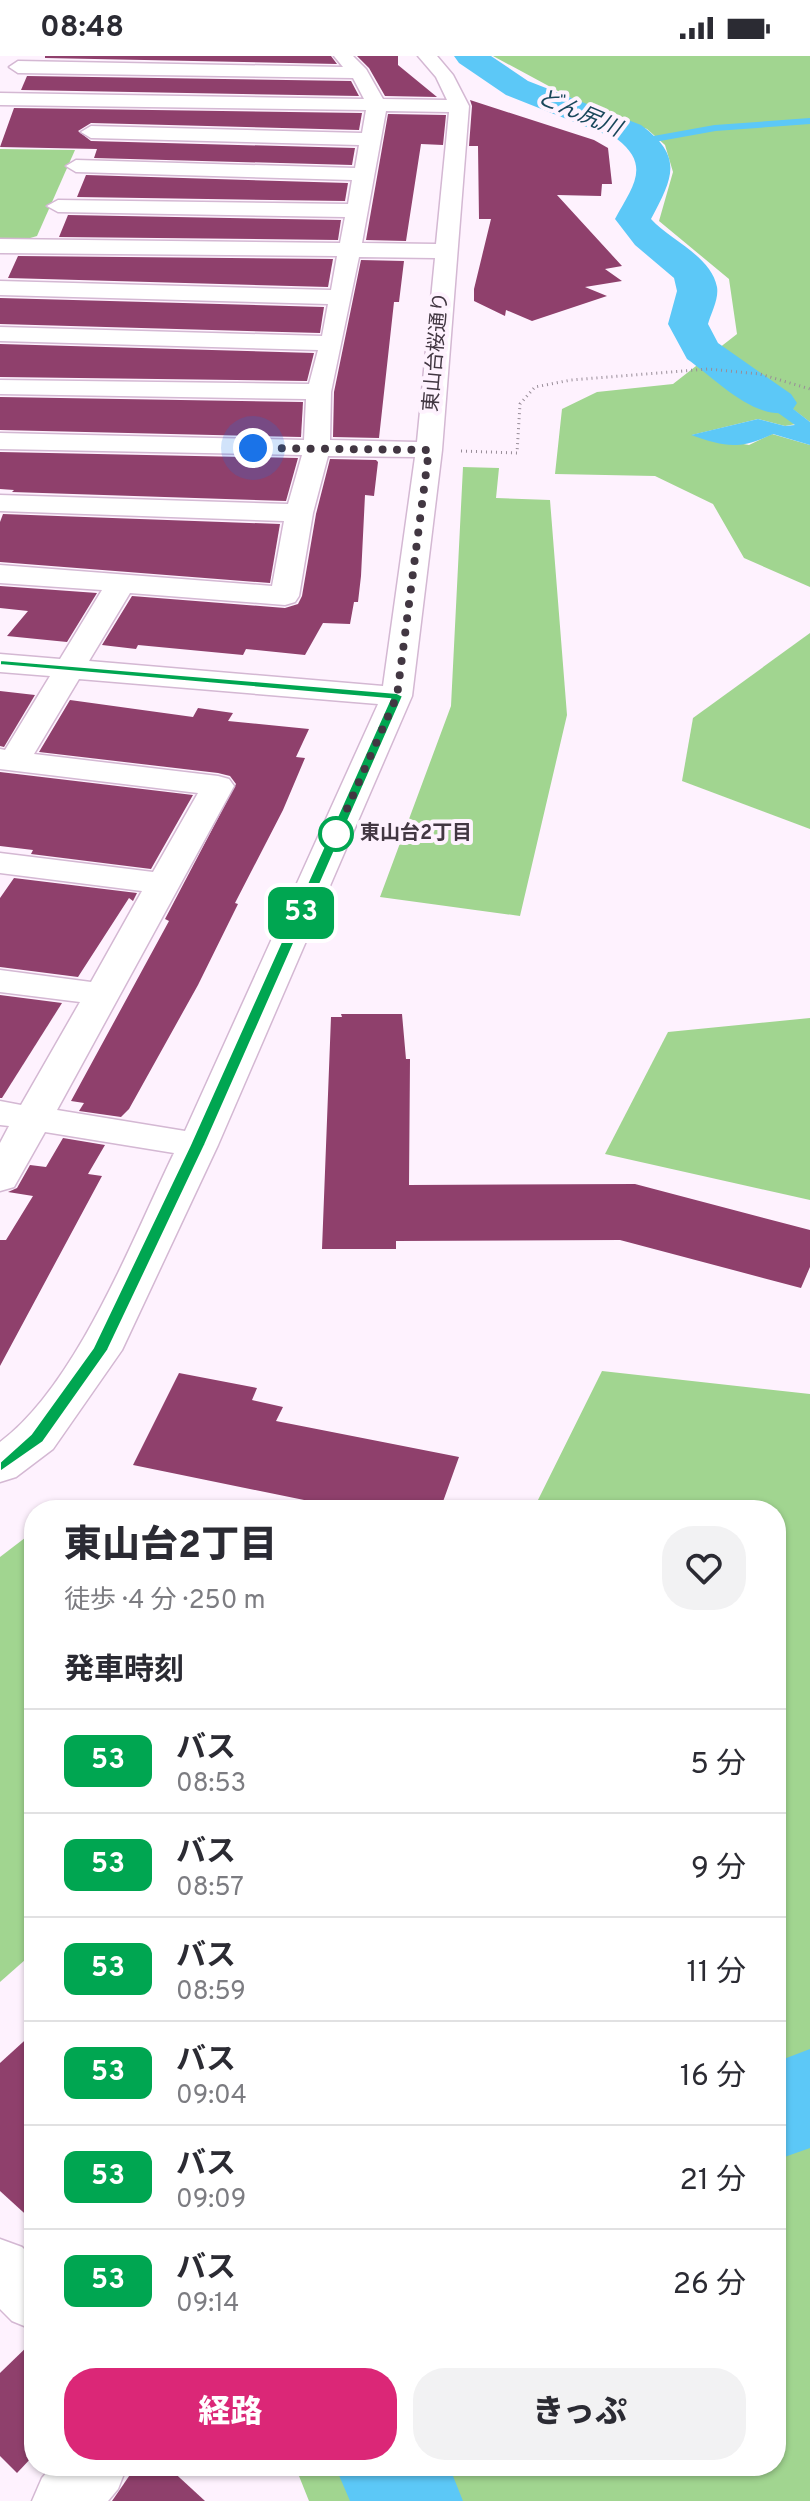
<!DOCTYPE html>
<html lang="ja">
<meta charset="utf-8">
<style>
body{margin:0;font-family:Overpass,"Noto Sans JP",sans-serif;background:#f2f2f3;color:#2b2b33;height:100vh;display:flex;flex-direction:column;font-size:30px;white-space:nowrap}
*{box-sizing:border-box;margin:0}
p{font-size:26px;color:#7c7c81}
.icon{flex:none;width:44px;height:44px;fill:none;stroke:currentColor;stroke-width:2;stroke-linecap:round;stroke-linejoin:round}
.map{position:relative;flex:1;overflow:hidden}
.drawer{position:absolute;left:24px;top:1444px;width:762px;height:976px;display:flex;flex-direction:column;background:#fff;border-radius:32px;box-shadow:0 2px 6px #0004}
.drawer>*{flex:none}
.badge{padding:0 16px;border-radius:12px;font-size:28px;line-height:52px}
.you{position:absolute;width:40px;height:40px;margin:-20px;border:6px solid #fff;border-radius:50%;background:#1a73e8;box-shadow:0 0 0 12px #1a73e833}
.map>.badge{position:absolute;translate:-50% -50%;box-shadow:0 0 0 4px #fff}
h2{padding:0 40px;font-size:30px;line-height:72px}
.round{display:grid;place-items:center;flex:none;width:84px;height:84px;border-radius:32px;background:#f2f2f3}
.summary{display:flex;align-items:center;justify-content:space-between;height:136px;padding:0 40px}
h1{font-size:38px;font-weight:800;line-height:60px}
.action{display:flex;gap:16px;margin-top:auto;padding:16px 40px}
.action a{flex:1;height:92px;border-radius:32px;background:#db2777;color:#fff;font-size:32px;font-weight:800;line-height:92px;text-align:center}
.action a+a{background:#f2f2f3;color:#2b2b33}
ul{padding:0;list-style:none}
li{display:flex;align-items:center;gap:24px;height:104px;padding:0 40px;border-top:2px solid #e1e1e2}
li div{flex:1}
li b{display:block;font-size:30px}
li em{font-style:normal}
li .badge{min-width:88px;font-weight:700;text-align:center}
.status{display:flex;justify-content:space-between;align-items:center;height:56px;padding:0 40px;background:#fff;direction:ltr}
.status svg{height:22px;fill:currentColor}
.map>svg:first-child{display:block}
</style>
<div class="status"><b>08:48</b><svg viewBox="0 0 49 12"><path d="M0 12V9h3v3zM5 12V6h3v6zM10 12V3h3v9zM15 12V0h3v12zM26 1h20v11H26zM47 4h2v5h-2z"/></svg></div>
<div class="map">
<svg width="810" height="2445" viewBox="0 0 810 2445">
<rect width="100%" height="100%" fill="#fef2fe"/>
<!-- green -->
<g fill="#a1d590">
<polygon points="493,0 810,0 810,366 782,345 769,349 796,368 785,370 758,363 692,379 749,389 772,378 810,389 810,531 744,502 713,448 655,420 555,418 562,353 597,336 673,328 737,278 729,223 659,165 673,116 665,89 647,73 582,48"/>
<polygon points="0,93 75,94 37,180 20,185 0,185"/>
<polygon points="463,411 499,412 496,442 550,444 567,659 520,860 380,841 451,650"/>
<polygon points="810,577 810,773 682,725 693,662"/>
<polygon points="810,962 810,1144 605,1098 668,976"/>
<polygon points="602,1315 810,1338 810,2445 309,2445 295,2410 776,2410 776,1454 533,1454"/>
<polygon points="34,1475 34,1896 0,1926 0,1501"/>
</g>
<!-- water -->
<path fill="#5cc8f7" d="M783 345 810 366V389L773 378C738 394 726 391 691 379L758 363 785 370 795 369 767 349Z"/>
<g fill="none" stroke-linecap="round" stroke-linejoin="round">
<!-- stream -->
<polyline stroke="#5cc8f7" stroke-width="6" points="643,85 715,72 810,65"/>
<!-- river -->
<g fill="#5cc8f7" fill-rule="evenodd">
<path d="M454 0H491L528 25 641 69C684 101 673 121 651 163 670 184 711 200 717 231 719 243 711 257 708 268L718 287 791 338 797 347 791 356C754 365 717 324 687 303L668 268 677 235 674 222 635 189 615 163C632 131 652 110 617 83L506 39 459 7Z"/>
<polygon points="810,1993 810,2092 776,2104 776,2006"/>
<polygon points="335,2410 449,2410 463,2445 350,2445"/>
</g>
</g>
<!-- building -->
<g fill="#8f406c">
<polygon points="45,0 331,0 337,8 45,2"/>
<polygon points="357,0 398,0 398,9 437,41 385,40 369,12"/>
<polygon points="27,20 351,25 359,40 21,34"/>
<polygon points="470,44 594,84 608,92 612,128 602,128 601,140 557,139 622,210 605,213 622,225 585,231 607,240 532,265 506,254 505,260 474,245 474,233 491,163 479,163 478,90 469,90 472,50"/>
<polygon points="14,52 362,57 359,74 91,67 78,75 91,85 355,92 352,109 94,102 97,93 0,91"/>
<polygon points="388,58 446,59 443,89 421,88 406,185 366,184"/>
<polygon points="86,119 348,127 345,145 77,141"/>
<polygon points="68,159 341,164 338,184 59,181"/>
<polygon points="18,200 333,203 328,231 8,222"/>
<polygon points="361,204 404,205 399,246 394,246 379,382 333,381 334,336"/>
<polygon points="0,242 324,251 320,277 0,268"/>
<polygon points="0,288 314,297 307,325 0,321"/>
<polygon points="0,341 303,346 301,381 0,374"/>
<polygon points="0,396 298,402 286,445 12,436 14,434 0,433"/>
<polygon points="330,403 376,404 378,406 374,440 365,439 361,520 358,546 354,546 350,568 323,567 305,599 246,593 243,599 138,589 136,593 102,589 132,540 285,552 298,548 302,540 316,458"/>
<polygon points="3,458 280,468 270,527 0,506 0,466"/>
<polygon points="0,530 97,537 67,586 7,580 28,555 0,552"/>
<polygon points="0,635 35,639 4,691 0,690"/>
<polygon points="70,644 193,661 198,652 233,657 228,665 309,673 296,701 305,702 283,754 235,847 238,848 198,929 129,1053 121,1061 79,1055 84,1047 71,1045 169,865 165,863 236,728 230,720 218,717 39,696"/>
<polygon points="0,716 193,739 151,813 31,798 33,794 0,790"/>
<polygon points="14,822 137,837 133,845 129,842 78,921 0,911 0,842"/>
<polygon points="0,939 62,947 2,1042 0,1042"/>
<polygon points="341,958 402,958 406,1003 410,1003 409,1129 635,1128 810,1174 810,1211 801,1232 620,1184 396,1185 396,1193 322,1193 331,961 342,961"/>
<polygon points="63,1082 105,1089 88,1118 102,1120 0,1310 0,1184 6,1184 33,1140 8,1136 17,1132 30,1109 46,1111"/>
<polygon points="179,1317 257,1332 252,1344 283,1351 276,1365 459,1401 440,1454 353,1454 133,1409"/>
<polygon points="34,1976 34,2166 0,2135 0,2007"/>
<polygon points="34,2284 34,2399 17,2417 0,2400 0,2317"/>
<polygon points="136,2410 167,2410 205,2445 112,2445"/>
</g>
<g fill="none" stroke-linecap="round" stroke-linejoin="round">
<!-- minor casing -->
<g stroke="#d4b8d3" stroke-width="3">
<g id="minor">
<path d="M334 0H353L366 13 383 43 447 44 436 21 418 0H437L453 19 469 50 442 394 412 640 218 1089 122 1294 53 1393 16 1421 0 1426V1386C76 1330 132 1184 174 1097L45 1076 14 1131 0 1135V1087L9 1070 0 1069V1045L21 1049 80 946 0 936V914L91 926 142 835 0 817V797L153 816 198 737 0 713V693L5 694 50 620 0 616V598L60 603 102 534 0 527V509L272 530 284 465 0 455V439L288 448 302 399 0 393V377L304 384 306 343 0 338V324L309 328 318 294 0 285V271L322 280 328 248 0 239V225L331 234 337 200 0 197V183L340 187 345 161 58 156 47 150 58 144 348 148 352 124 76 116 66 110 76 104 355 112 359 89 91 82 81 76 91 70 362 77 366 54 0 49V37L364 43 353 22 18 17 9 11 18 5 343 11ZM386 55 449 56 436 188 362 187ZM359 201 435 202 417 386 330 384 331 336ZM328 400 415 401 383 630 89 605 130 537 285 549 295 546 299 540 313 457ZM79 623 378 648 185 1075 57 1054 234 730 229 723 218 720 34 698Z"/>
<polygon points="0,2183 22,2191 34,2203 34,2274 12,2265 0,2253"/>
<polygon points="52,2410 127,2410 118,2433 108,2445 32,2445 42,2422"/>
</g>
</g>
<!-- path -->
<polyline stroke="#988d98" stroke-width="3" stroke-dasharray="1 4" stroke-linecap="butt" points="461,395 517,397 520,348 535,331 571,324 708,313 760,318 810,333"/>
<!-- minor -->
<use href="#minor" fill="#fff" fill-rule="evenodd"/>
</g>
<!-- line -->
<polygon fill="#00a651" stroke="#fff" stroke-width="2" points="0,604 397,637 403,640 205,1089 108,1294 43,1386 0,1416 0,1406 31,1378 93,1292 190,1089 390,643 0,609"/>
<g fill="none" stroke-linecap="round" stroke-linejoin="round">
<!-- walk -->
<polyline stroke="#423742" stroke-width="8" stroke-dasharray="0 14.4" points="253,392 429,394 397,640 335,780 336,778"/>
</g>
<!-- markers -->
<circle fill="#fff" stroke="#00a651" stroke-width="4" cx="336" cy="778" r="16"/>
<g text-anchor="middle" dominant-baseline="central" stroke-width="8" stroke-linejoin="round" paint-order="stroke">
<!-- far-street labels -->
<g font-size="20" fill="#423742" stroke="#fef2fe">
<text transform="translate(437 296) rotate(-85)">東山台桜通り</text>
</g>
<!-- far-stop labels -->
<g font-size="20" font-weight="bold" fill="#423742" stroke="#fef2fe" text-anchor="start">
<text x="360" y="778">東山台2丁目</text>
</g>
<!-- far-water labels -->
<g font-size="22" font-style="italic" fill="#19475b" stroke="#fef2fe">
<text transform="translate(579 58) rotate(23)">どん尻川</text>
</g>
</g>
</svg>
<div class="you" style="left:253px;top:392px"></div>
<b class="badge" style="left:301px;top:857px;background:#00a651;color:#fff">53</b>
<section class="drawer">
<div class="summary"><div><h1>東山台2丁目</h1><p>徒歩 · 4 分 · 250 m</p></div><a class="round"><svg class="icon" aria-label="heart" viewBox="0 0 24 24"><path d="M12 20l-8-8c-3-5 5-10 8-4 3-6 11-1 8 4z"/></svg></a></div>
<h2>発車時刻</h2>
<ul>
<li><span class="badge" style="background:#00a651;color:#fff">53</span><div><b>バス</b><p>08:53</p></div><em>5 分</em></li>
<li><span class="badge" style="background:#00a651;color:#fff">53</span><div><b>バス</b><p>08:57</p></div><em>9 分</em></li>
<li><span class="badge" style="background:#00a651;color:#fff">53</span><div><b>バス</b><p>08:59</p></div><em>11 分</em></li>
<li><span class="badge" style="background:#00a651;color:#fff">53</span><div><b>バス</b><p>09:04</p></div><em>16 分</em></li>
<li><span class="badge" style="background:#00a651;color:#fff">53</span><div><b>バス</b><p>09:09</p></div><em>21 分</em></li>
<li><span class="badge" style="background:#00a651;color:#fff">53</span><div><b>バス</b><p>09:14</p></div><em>26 分</em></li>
</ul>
<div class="action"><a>経路</a><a>きっぷ</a></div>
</section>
</div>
